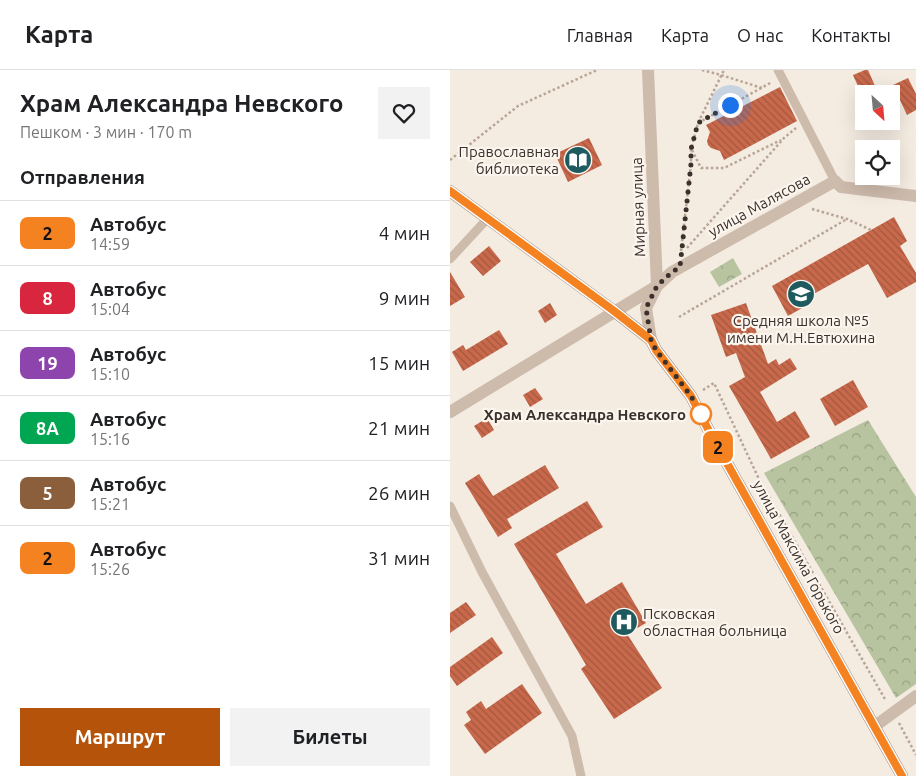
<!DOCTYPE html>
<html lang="ru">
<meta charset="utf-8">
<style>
body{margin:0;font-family:Ubuntu,sans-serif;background:#f2f2f2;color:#202124;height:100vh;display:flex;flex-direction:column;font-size:19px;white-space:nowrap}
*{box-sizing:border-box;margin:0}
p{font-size:16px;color:#757577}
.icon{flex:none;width:28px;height:28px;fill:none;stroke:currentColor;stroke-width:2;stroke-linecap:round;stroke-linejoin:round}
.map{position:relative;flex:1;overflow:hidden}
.side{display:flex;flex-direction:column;background:#fff;width:450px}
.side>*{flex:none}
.badge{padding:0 10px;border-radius:8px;font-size:18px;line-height:32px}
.needle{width:32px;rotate:154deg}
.tools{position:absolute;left:405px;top:15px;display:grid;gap:10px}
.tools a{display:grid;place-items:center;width:45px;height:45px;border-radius:0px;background:#fff;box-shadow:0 5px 20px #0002;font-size:25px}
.you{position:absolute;width:25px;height:25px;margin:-12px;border:4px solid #fff;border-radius:50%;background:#1a73e8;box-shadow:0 0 0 8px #1a73e833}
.map>.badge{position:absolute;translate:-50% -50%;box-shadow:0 0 0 2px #fff}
h2{padding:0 20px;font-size:19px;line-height:45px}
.round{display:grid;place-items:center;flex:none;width:52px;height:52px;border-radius:0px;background:#f2f2f2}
.overview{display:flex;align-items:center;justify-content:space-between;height:85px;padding:0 20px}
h1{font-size:24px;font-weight:700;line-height:38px}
.button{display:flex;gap:10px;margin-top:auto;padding:10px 20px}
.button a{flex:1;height:58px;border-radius:0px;background:#b45309;color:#fff;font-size:20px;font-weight:700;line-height:58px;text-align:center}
.button a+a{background:#f2f2f2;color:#202124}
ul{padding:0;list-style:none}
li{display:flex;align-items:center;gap:15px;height:65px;padding:0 20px;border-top:1px solid #e0e0e0}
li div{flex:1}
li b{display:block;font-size:19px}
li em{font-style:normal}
li .badge{min-width:55px;font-weight:700;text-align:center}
header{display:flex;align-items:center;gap:30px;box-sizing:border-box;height:70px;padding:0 25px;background:#fff;border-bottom:1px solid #e0e0e0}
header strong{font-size:24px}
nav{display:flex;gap:28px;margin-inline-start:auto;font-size:18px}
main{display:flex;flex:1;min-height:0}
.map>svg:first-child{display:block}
</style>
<header>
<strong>Карта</strong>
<nav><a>Главная</a><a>Карта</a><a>О нас</a><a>Контакты</a></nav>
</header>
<main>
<section class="side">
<div class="overview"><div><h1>Храм Александра Невского</h1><p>Пешком · 3 мин · 170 m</p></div><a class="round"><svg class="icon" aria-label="heart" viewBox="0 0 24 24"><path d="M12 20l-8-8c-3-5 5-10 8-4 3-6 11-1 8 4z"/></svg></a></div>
<h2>Отправления</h2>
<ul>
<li><span class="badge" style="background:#f58220;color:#111">2</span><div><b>Автобус</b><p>14:59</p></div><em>4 мин</em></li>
<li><span class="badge" style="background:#d7263d;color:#fff">8</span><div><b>Автобус</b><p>15:04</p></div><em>9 мин</em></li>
<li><span class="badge" style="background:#8e44ad;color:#fff">19</span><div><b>Автобус</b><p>15:10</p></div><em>15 мин</em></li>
<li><span class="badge" style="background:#00a651;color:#fff">8А</span><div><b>Автобус</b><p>15:16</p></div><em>21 мин</em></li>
<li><span class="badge" style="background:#8b5e3c;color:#fff">5</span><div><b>Автобус</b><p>15:21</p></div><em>26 мин</em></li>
<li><span class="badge" style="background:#f58220;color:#111">2</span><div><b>Автобус</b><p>15:26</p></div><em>31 мин</em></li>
</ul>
<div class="button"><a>Маршрут</a><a>Билеты</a></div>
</section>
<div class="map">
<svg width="466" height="706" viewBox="0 0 466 706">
<defs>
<pattern id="forest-crowns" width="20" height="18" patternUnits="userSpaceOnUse" patternTransform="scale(1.25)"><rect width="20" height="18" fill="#b8c4a0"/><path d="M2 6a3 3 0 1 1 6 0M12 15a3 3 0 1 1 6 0" fill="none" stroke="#97a083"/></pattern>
<pattern id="building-back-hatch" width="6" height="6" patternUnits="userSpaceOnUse" patternTransform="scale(1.25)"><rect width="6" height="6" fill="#c8694b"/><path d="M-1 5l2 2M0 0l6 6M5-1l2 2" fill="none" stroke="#a4573f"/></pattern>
</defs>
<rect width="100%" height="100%" fill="#f4ebe1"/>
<!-- forest -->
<g fill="url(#forest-crowns)">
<polygon points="283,188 292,204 269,217 260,202"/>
<polygon points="418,350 466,427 466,614 446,628 314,403"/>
</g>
<!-- building -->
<g fill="url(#building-back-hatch)">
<polygon points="415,0 418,0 425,16 411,23 403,5"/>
<polygon points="458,8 466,24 466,40 457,45 443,15"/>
<polygon points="330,17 347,51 274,90 270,81 261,78 258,75 257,71 260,62 256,55"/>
<polygon points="139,68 152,95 118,112 105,84"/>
<polygon points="444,147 457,171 450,176 466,203 466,212 437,228 418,194 360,226 363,232 338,246 322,216"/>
<polygon points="39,176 51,191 33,206 20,192"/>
<polygon points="0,202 15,227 0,236"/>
<polygon points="100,233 107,245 95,253 88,241"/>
<polygon points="296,233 318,294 326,289 329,295 340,288 347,299 310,322 327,352 345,341 360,367 321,389 279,316 295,307 286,283 276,287 261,245"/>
<polygon points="49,260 58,274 13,301 2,282 13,275 16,280"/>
<polygon points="403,310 418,337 385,356 370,329"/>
<polygon points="85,318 93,329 80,337 73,325"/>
<polygon points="37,348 44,360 32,368 24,356"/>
<polygon points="95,395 109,418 57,449 62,458 48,467 15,413 29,404 43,426"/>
<polygon points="137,431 153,457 106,484 136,534 172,512 196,553 177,564 212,618 164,649 131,599 136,595 64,474"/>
<polygon points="16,532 26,545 0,563 0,543"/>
<polygon points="42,567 53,583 7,616 0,606 0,597"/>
<polygon points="72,614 92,643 35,684 14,655 21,650 16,642 31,631 36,639"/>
</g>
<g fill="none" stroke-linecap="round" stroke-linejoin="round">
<!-- path -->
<g stroke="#b9a596" stroke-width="2.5" stroke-dasharray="2.5 2.5" stroke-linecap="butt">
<polyline points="252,0 271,5 312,18"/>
<polyline points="248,53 322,12"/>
<polyline points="242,80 251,98 274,98 331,70"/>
<polyline points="0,90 68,36 147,0"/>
<polyline points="362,139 397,149 421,160"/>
<polyline points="237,178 334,68 346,58"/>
<polyline points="231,181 241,94 241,79 248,53 274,0"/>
<polyline points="229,247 397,149"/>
<polyline points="253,320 264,313 308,407 436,631"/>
<polyline points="449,653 466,685"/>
</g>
<!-- service -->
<g stroke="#cdbbac" stroke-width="9">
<polyline points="328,0 385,111"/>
<polyline points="0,189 38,148"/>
<polyline points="0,436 32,502 122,666 131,706"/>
</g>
<!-- minor -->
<g stroke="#cdbbac" stroke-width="12">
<polyline points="198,0 207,216 196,238 201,270"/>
<polyline points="0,342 207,216 222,202 385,111 391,117 466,126"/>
<polyline points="425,656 466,626"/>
</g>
<!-- secondary -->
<polyline stroke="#a18a7d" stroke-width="12" points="0,121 164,241 201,270 206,280 241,326 259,361 452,706"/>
</g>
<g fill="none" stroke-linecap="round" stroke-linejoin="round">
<!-- line casing -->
<g stroke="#fff" stroke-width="11">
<polyline id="line" points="0,121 164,241 201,270 206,280 241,326 259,361 452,706"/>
</g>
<!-- line -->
<use href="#line" stroke="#f58220" stroke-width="8"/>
<!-- walk -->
<polyline stroke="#3b302b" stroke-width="5" stroke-dasharray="0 9" points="251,344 241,326 206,280 201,270 196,238 207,216 222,202 230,197 241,94 241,79 248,53 280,35"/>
</g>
<!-- icons -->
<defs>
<g id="library-disc" transform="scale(1.4375)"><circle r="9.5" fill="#1f5a5e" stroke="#fbf5ee"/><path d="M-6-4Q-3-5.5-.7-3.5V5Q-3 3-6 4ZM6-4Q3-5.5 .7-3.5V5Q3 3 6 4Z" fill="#fff"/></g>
<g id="school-disc" transform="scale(1.4375)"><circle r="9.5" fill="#1f5a5e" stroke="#fbf5ee"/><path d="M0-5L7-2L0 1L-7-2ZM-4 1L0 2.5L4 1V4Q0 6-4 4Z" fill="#fff"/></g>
<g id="hospital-disc" transform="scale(1.4375)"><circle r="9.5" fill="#1f5a5e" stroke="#fbf5ee"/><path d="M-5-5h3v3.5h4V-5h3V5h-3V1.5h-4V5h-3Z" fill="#fff"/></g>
</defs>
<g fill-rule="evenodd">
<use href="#library-disc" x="128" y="90"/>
<use href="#school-disc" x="351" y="224"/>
<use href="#hospital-disc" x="174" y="552"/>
</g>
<!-- markers -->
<circle fill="#fff" stroke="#f58220" stroke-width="2.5" cx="251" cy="344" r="10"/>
<g text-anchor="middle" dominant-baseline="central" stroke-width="4.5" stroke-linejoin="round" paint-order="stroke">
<!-- poi labels -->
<g font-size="15" fill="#3b302b" stroke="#fbf5ee" text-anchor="end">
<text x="109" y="81">Православная<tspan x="109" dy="17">библиотека</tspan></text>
<text x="351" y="250" text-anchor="middle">Средняя школа №5<tspan x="351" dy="17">имени М.Н.Евтюхина</tspan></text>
<text x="193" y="543" text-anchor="start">Псковская<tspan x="193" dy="17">областная больница</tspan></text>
</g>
<!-- street labels -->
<g font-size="15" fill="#3b302b" stroke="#fbf5ee">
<text transform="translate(309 135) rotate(-29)">улица Малясова</text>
<text transform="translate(188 137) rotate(-92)">Мирная улица</text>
<text transform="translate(349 487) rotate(61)">улица Максима Горького</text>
</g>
<!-- stop labels -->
<g font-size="15" font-weight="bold" fill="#3b302b" stroke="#fbf5ee" text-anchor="end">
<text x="236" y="344">Храм Александра Невского</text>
</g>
</g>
</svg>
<div class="tools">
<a><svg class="needle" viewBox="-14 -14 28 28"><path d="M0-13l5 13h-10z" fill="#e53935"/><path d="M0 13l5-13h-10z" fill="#757577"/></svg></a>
<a><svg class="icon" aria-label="locate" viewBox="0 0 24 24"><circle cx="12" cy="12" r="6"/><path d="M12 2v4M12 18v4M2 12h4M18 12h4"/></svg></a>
</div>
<div class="you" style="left:280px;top:35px"></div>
<b class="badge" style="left:268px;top:377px;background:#f58220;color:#111">2</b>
</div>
</main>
